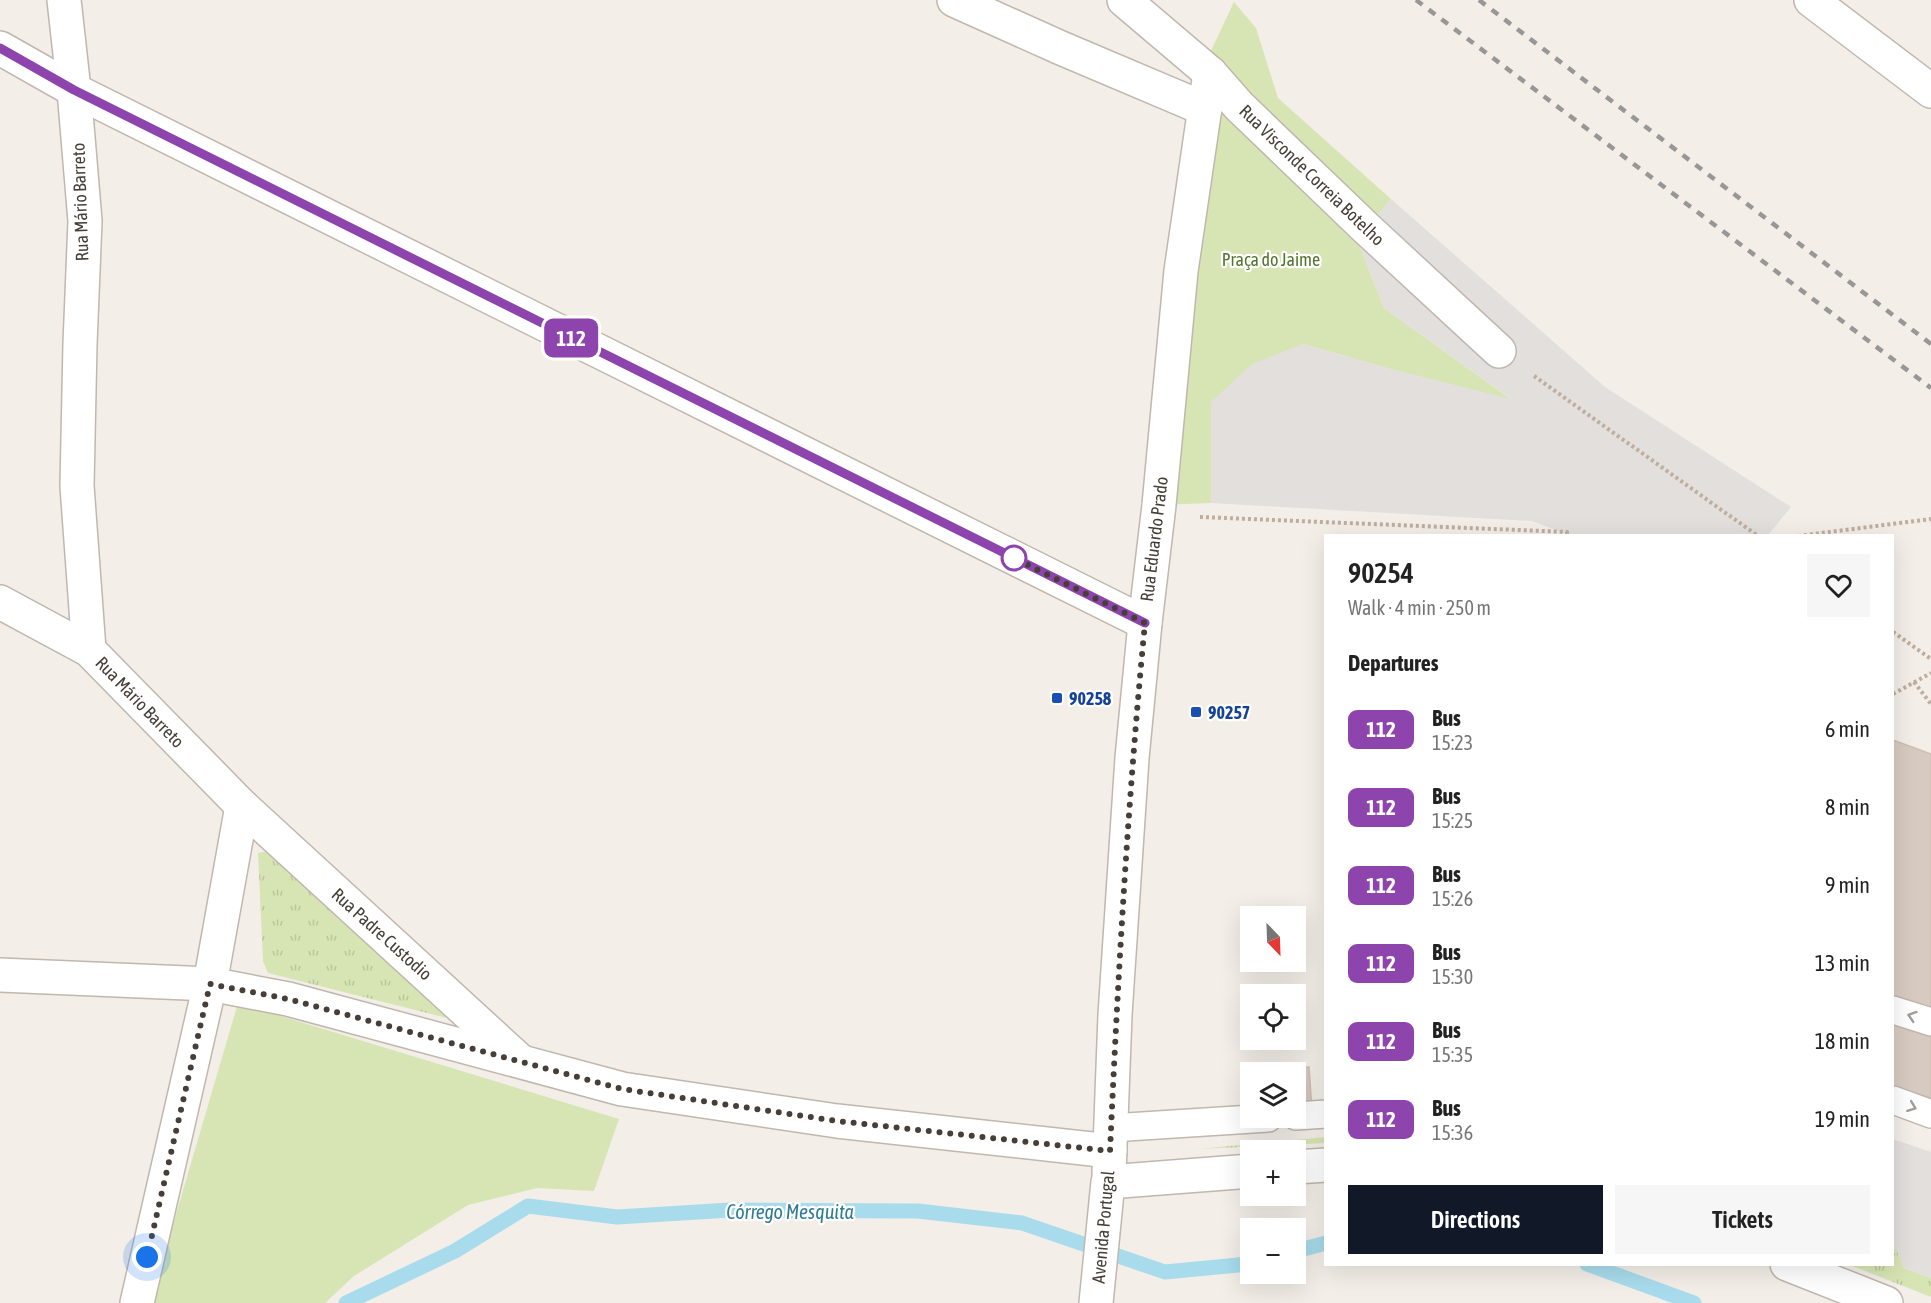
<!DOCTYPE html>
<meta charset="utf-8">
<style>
body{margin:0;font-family:"Asap Condensed",sans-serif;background:#f6f6f6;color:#222;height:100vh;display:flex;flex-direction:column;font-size:22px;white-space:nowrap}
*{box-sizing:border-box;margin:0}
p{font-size:20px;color:#767676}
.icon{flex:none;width:33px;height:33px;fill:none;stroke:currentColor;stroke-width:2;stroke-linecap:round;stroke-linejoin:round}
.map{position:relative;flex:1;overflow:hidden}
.drawer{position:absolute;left:1324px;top:534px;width:570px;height:732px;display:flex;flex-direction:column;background:#fff;border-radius:0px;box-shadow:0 6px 24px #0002}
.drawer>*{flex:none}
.badge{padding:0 12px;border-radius:9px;font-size:21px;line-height:39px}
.needle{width:39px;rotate:157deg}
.tools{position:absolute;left:1240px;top:906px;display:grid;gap:12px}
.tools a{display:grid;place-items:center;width:66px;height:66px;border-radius:0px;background:#fff;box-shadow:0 6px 24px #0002;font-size:30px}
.you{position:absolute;width:30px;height:30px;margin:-15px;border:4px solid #fff;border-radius:50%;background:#1a73e8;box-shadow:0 0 0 9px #1a73e833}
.map>.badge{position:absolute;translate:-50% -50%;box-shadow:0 0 0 3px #fff}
h2{padding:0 24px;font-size:22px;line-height:54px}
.round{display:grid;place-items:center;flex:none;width:63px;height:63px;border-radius:0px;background:#f6f6f6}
.headline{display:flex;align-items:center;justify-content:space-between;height:102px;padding:0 24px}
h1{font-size:28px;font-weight:600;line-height:45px}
.primary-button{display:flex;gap:12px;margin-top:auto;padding:12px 24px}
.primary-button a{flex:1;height:69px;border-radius:0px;background:#111827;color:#fff;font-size:24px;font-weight:600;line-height:69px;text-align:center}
.primary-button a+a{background:#f6f6f6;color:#222}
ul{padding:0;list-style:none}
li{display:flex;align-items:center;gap:18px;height:78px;padding:0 24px}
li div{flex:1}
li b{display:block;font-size:22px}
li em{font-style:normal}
li .badge{min-width:66px;font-weight:700;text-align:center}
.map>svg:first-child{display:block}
</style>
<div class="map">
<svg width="1931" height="1303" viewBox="0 0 1931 1303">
<defs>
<pattern id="grass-tufts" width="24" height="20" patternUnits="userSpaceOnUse" patternTransform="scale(1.5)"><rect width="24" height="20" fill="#d7e5b4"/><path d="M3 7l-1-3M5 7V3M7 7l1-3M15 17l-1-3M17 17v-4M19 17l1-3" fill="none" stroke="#bac69b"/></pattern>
</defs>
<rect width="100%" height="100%" fill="#f3eee8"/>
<!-- grass -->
<g fill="url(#grass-tufts)">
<polygon points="270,851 447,1018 268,973 263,961 258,853"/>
<polygon points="1326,1137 1326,1143 1198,1149"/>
<polygon points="1893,1242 1904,1268 1931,1278 1931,1297 1850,1265 1893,1264"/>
</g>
<!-- park -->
<g fill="#d7e5b4">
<polygon points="1234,2 1256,28 1278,98 1391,199 1357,239 1384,308 1512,400 1390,369 1303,344 1211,402 1211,503 1159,505 1200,74"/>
<polygon points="238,1003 619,1119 594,1191 537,1188 468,1205 354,1276 325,1303 150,1303"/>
</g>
<!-- parking -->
<g fill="#e2dfdd">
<polygon points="1391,199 1605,387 1791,507 1768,535 1572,536 1532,521 1211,503 1211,402 1252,364 1303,344 1390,369 1511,399 1384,308 1357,239"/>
<polygon points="1893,1139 1931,1152 1931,1278 1904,1268 1893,1242"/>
</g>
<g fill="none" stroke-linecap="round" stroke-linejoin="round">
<!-- stream -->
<g stroke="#a8dcec" stroke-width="15">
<polyline points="1296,1251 1326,1243"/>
<polyline points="1587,1264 1694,1303"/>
<polyline points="346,1303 455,1251 528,1206 617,1217 730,1210 918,1211 1022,1223 1165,1272 1238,1265 1251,1262"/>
</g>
</g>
<!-- building -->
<g fill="#d7cbc1" stroke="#cfbfb2" stroke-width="1.5">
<polygon points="1893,740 1931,754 1931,1098 1893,1086"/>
<polygon points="1309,1067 1312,1111 1296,1112 1296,1072 1281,1072 1281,1069"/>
</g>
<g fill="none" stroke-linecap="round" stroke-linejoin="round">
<!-- service casing -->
<g stroke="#c1b7ae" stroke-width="30">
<g id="service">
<polyline points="1893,1010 1931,1022"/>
<polyline points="1893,1100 1931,1114"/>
<polyline points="1296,1116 1326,1114"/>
<polyline points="1111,1128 1268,1118"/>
</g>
</g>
<!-- minor casing -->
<g stroke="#c1b7ae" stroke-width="36">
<g id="minor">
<polyline points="64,0 74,90 85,221 80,344 77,486 89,650"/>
<polyline points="954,0 1061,48 1205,109"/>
<polyline points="1124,0 1210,73 1239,106 1366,228 1499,351"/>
<polyline points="0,48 74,90 1145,623"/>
<polyline points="0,602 89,650 242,806 518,1059"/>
<polyline points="0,975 210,984 288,999 622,1089 837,1121 1110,1151"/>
<polyline points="1109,1173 1115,1015 1132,758 1145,623 1159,505 1181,271 1210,73"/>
<polyline points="137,1303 210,984 242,806"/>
</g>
</g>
<!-- tertiary casing -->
<g stroke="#c1b7ae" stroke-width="36">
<g id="tertiary">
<polyline points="1811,0 1931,91"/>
<polyline points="1296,1167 1326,1165"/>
<polyline points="1787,1264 1886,1303"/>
<polyline points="1096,1303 1108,1182 1251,1171"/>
</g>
</g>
<!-- path -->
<g stroke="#bfae9d" stroke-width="4" stroke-dasharray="3 3" stroke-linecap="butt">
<polyline points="1534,376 1758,536"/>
<polyline points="1200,517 1567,532 1567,536"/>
<polyline points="1798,536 1931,519"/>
<polyline points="1893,632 1931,659"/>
<polyline points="1914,682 1931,704"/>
<polyline points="1893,694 1931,673"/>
</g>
<!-- service -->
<use href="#service" stroke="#fff" stroke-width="27"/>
<!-- minor -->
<use href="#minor" stroke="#fff" stroke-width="33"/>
<!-- tertiary -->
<use href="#tertiary" stroke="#fff" stroke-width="33"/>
<!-- rail -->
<g stroke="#979797" stroke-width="4.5" stroke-dasharray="8 8" stroke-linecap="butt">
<polyline points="1416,0 1931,388"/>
<polyline points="1479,0 1931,344"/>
</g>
</g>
<!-- one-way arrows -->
<defs><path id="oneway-chevron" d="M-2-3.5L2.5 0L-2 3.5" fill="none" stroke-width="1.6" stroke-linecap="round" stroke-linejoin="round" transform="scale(1.5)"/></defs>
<g stroke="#a29e9b">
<use href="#oneway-chevron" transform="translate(1912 1016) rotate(-162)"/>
<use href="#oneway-chevron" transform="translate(1912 1107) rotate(21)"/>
</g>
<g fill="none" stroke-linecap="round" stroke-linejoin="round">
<!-- line casing -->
<g stroke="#fff" stroke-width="14">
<polyline id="line" points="0,48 74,90 1145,623"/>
</g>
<!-- line -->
<use href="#line" stroke="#8e44ad" stroke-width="9"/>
<!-- walk -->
<path stroke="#463e37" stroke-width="6" stroke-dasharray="0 10.8" d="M147 1257 210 984 288 999 622 1089 837 1121 1110 1151C1118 975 1128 799 1145 623L1014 558"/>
</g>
<!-- markers -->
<circle fill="#fff" stroke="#8e44ad" stroke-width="3" cx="1014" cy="558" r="12"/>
<g fill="#1a4fb4" stroke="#fff" stroke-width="2">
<rect x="1051" y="692" width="12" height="12" rx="3"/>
<rect x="1190" y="706" width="12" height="12" rx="3"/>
</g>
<g text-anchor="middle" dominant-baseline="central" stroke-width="4.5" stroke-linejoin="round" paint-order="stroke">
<!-- street labels -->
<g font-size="18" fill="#463e37" stroke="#fff">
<text transform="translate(1312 175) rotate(44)">Rua Visconde Correia Botelho</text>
<text transform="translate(80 202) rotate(-92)">Rua Mário Barreto</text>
<text transform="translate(1154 539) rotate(-83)">Rua Eduardo Prado</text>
<text transform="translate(140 702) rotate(46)">Rua Mário Barreto</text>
<text transform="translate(382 934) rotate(42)">Rua Padre Custodio</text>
<text transform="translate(1103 1227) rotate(-85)">Avenida Portugal</text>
</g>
<!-- park labels -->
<g font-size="18" fill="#54752e" stroke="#fff">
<text x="1271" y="259">Praça do Jaime</text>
</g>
<!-- transit labels -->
<g font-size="18" font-weight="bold" fill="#164399" stroke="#fff" text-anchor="start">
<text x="1069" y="698">90258</text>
<text x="1208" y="712">90257</text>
</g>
<!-- water labels -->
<g font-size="20" font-style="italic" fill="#307b95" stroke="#fff">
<text x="790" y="1211">Córrego Mesquita</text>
</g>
</g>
</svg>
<div class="tools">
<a><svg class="needle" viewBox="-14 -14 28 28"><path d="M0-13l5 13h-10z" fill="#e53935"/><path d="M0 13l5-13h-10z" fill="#767676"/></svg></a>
<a><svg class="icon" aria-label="locate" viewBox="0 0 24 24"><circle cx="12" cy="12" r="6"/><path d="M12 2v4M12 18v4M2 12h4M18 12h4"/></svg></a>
<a><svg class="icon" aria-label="layers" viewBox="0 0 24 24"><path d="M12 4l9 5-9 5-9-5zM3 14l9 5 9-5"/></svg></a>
<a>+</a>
<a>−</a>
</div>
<div class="you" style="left:147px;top:1257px"></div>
<b class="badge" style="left:571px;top:338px;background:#8e44ad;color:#fff">112</b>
<section class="drawer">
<div class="headline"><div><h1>90254</h1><p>Walk · 4 min · 250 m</p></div><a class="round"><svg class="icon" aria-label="heart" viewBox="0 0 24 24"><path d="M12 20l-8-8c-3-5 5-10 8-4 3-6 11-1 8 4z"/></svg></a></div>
<h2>Departures</h2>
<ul>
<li><span class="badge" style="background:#8e44ad;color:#fff">112</span><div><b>Bus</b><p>15:23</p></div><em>6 min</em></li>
<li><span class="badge" style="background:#8e44ad;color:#fff">112</span><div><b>Bus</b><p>15:25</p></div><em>8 min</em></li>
<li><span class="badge" style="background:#8e44ad;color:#fff">112</span><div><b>Bus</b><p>15:26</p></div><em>9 min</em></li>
<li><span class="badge" style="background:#8e44ad;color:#fff">112</span><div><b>Bus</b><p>15:30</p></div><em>13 min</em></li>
<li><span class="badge" style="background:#8e44ad;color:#fff">112</span><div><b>Bus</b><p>15:35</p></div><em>18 min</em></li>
<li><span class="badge" style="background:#8e44ad;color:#fff">112</span><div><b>Bus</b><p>15:36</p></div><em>19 min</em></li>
</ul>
<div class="primary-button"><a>Directions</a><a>Tickets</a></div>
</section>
</div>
